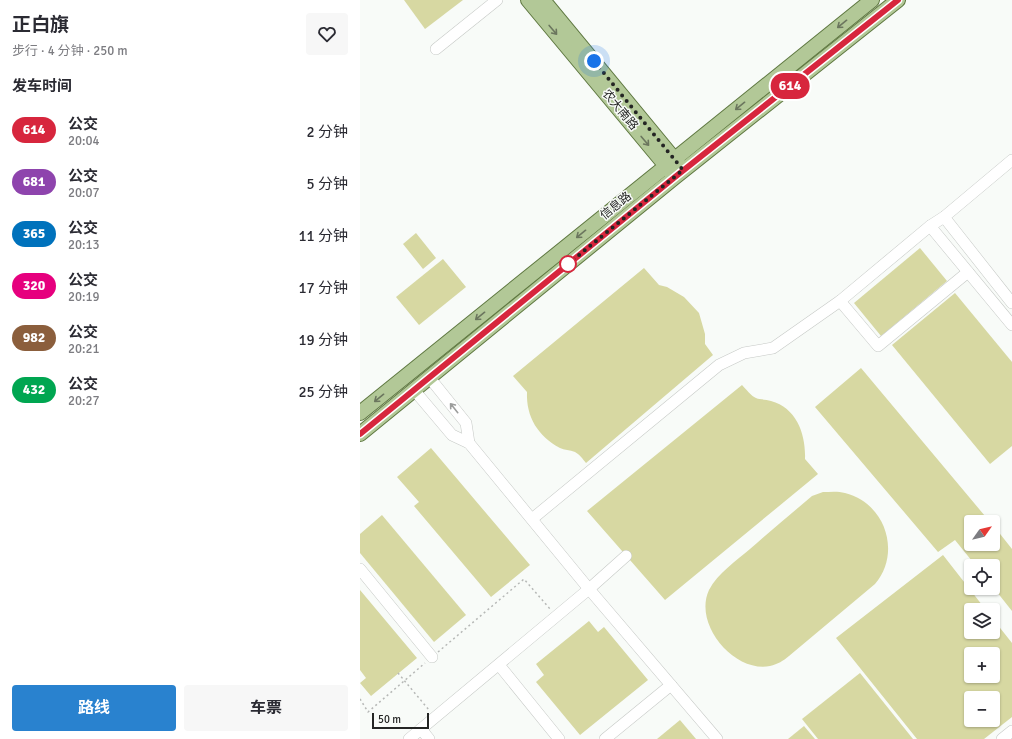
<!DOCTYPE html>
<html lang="zh">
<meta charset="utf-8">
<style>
body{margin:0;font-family:Signika,"Noto Sans SC",sans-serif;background:#f7f7f7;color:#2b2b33;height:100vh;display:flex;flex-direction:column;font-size:15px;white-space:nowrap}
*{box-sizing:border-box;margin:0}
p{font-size:13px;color:#7c7c81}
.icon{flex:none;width:22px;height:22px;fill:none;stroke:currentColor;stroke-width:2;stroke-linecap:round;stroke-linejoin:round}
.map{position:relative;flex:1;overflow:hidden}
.sheet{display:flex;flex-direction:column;background:#fff;width:360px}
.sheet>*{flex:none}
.badge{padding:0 8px;border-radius:13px;font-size:14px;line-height:26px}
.needle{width:26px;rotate:56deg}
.tools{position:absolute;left:604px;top:515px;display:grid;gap:8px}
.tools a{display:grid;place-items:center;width:36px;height:36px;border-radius:4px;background:#fff;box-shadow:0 1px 3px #0004;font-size:20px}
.scale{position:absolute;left:12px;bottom:10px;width:57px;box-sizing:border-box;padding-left:4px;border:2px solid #242524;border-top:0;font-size:11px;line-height:14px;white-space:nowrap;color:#242524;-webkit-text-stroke:3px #f8fbf8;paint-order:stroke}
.you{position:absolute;width:20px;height:20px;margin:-10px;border:3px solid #fff;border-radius:50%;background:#1a73e8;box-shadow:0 0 0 6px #1a73e833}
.map>.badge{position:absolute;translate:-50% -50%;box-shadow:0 0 0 2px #fff}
h2{padding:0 12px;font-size:15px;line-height:36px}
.round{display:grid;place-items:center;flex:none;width:42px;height:42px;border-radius:4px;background:#f7f7f7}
.head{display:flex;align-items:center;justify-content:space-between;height:68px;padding:0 12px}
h1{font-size:19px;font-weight:700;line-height:30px}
.button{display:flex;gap:8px;margin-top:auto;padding:8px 12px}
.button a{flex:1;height:46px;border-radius:4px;background:#2982cf;color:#fff;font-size:16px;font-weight:700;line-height:46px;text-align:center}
.button a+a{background:#f7f7f7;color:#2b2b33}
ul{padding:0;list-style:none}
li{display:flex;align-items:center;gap:12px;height:52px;padding:0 12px}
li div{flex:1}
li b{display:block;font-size:15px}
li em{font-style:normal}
li .badge{min-width:44px;font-weight:700;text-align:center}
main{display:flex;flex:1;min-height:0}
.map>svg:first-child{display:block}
</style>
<main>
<section class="sheet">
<div class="head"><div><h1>正白旗</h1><p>步行 · 4 分钟 · 250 m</p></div><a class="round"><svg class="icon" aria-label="heart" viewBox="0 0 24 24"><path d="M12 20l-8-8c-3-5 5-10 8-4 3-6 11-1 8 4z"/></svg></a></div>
<h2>发车时间</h2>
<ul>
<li><span class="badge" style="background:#d7263d;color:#fff">614</span><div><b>公交</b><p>20:04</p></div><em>2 分钟</em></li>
<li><span class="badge" style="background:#8e44ad;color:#fff">681</span><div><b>公交</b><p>20:07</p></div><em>5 分钟</em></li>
<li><span class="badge" style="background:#0072bc;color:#fff">365</span><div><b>公交</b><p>20:13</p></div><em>11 分钟</em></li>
<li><span class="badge" style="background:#e6007e;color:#fff">320</span><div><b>公交</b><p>20:19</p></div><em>17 分钟</em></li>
<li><span class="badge" style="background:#8b5e3c;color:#fff">982</span><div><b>公交</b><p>20:21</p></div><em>19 分钟</em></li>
<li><span class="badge" style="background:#00a651;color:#fff">432</span><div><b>公交</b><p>20:27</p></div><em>25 分钟</em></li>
</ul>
<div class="button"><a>路线</a><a>车票</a></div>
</section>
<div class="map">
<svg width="652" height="739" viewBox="0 0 652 739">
<rect width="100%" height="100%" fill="#f8fbf8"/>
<!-- green -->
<g fill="#d7d8a2" fill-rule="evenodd">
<polygon points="44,0 103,0 65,29"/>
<polygon points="56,233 76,258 63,269 43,244"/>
<polygon points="560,248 587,281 521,336 494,303"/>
<polygon points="83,259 106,287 59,325 36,297"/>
<path d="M284 268 299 285 307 287 324 297 339 313 345 334V344L353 355 226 463C223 459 219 454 215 452 210 450 204 450 200 448 178 436 166 417 167 392L153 376Z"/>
<polygon points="595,293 652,362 652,446 630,464 532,345"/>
<polygon points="501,368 630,522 611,522 611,544 633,544 633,525 652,549 652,611 633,587 633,566 616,566 595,540 578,552 455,407"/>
<path d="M382 385C386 389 391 396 396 398 400 400 406 399 411 401 437 408 446 435 445 459L458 474 305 600 227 511Z"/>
<polygon points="71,448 170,565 131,597 54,506 59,502 37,477"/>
<path d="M463 492C470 492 478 491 485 493 525 503 542 552 515 584L429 656C423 661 418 664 410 666 374 673 333 624 349 590 358 573 376 561 390 549 410 531 431 514 452 496Z"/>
<polygon points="22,515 106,615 74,642 0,553 0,534"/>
<path d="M583 555 626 610H611V632H633V619L652 643V717L624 739H557L476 638ZM611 654H633V676H611ZM611 698H633V720H611Z"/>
<polygon points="0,590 57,658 11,696 0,683 6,678 0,670"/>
<polygon points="229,621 238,632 244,627 288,680 220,735 176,682 184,675 176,664"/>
<polygon points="500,673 553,739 458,739 442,719"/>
<polygon points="320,720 336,739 297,739"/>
<polygon points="444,726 455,739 428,739"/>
</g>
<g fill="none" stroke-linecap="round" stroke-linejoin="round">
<!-- minor casing -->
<g stroke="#c6c9c6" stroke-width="12">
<g id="minor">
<polyline points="76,49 137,0"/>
<polyline points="652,160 584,217 652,303"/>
<polyline points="584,217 570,226 480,301 518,346 608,272"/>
<polyline points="570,226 652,325"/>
<polyline points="69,377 106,423 109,443"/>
<polyline points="54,390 92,435 109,443 229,589 357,739"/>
<polyline points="172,519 359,365 384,353 413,348 480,301"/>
<polyline points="0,569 72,657"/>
<polyline points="139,665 199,739"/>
<polyline points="61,729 69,739"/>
<polyline points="49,739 229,589 266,556"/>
<polyline points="245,739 311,685"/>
<polyline points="642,739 652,731"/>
</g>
</g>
<!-- major casing -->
<g stroke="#5f7841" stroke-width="16">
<g id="major">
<polyline points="168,0 311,172"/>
<polyline points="183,0 320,166"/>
<polyline points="0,413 512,0"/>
<polyline points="0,434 315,177 538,0"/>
</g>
</g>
<!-- path -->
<g stroke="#b6b8b6" stroke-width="1.5" stroke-dasharray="2 3" stroke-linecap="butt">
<polyline points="78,652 164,579 190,609"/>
<polyline points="38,673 69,710"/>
<polyline points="0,699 8,712 65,663"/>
</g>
<!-- minor -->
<use href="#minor" stroke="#fff" stroke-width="11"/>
<!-- major -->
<use href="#major" stroke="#b2c897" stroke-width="14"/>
</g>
<!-- one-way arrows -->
<defs><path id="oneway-shaft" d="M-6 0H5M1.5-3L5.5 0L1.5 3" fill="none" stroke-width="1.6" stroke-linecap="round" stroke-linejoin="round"/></defs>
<g stroke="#6b765e">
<use href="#oneway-shaft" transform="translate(482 24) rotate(141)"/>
<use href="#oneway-shaft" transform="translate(193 30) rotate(50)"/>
<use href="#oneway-shaft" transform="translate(380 106) rotate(141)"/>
<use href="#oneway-shaft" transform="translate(285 141) rotate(50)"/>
<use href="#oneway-shaft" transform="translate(221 234) rotate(141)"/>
<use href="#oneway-shaft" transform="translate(120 316) rotate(141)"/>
<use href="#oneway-shaft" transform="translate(19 398) rotate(141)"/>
</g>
<use stroke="#9c9d9c" href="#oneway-shaft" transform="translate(94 408) rotate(-129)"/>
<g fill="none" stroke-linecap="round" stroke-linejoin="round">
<!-- line casing -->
<g stroke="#fff" stroke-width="9">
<polyline id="line" points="0,434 315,177 538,0"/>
</g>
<!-- line -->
<use href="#line" stroke="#d7263d" stroke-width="6"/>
<!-- walk -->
<polyline stroke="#242524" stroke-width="4" stroke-dasharray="0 7.2" points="208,264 323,170 234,61"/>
</g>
<!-- markers -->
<circle fill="#fff" stroke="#d7263d" stroke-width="2" cx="208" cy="264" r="8"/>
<g text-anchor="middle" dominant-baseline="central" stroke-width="3" stroke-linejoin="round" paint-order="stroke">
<!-- street labels -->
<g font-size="12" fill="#242524" stroke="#f8fbf8">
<text transform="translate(260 110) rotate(50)">农大南路</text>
<text transform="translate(256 206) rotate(-39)">信息路</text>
</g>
</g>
</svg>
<div class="tools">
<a><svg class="needle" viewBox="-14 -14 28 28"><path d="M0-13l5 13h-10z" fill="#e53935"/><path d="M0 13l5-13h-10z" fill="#7c7c81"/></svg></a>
<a><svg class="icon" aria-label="locate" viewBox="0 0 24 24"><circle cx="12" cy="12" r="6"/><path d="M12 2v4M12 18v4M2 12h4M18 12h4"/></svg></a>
<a><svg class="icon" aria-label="layers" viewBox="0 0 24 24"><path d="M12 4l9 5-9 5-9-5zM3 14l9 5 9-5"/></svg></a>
<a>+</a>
<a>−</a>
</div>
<div class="scale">50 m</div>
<div class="you" style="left:234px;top:61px"></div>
<b class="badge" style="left:430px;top:86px;background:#d7263d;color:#fff">614</b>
</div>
</main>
